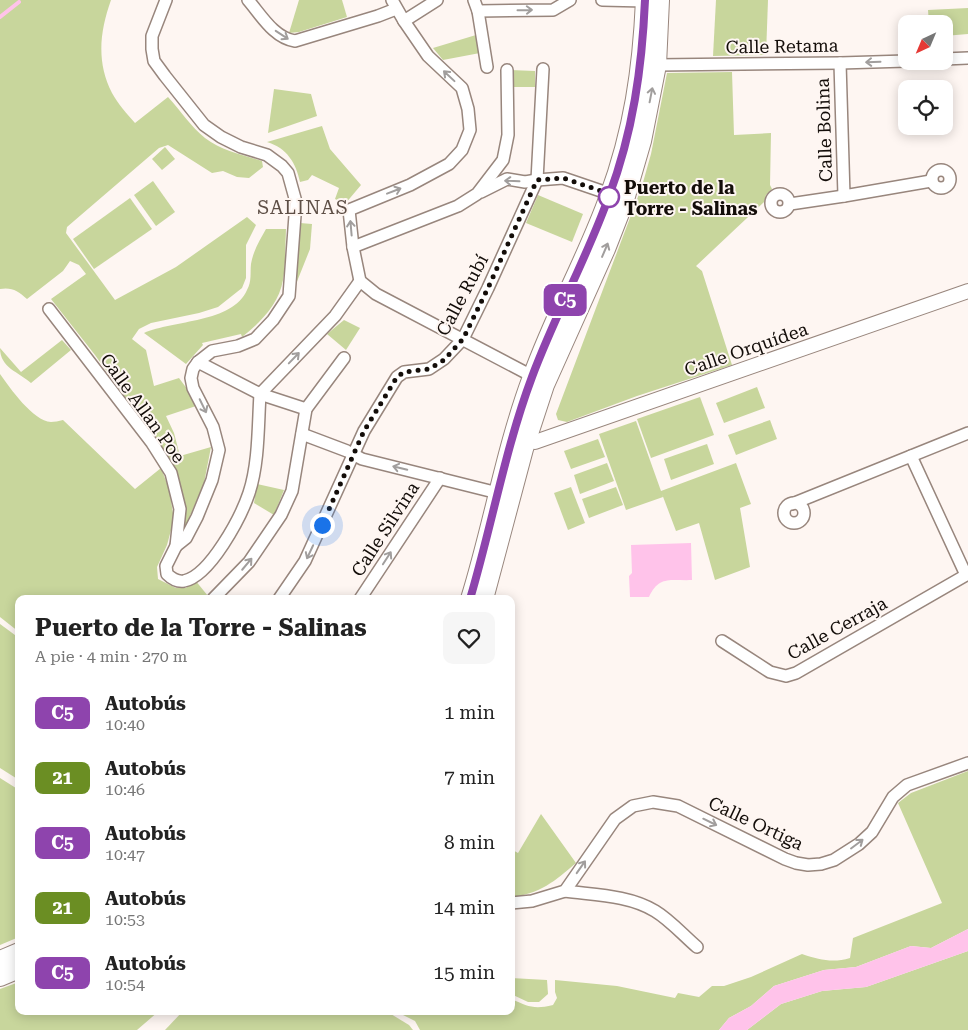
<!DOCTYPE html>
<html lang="es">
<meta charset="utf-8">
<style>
body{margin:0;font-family:"Roboto Serif",serif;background:#f6f6f6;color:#222;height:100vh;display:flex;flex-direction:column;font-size:19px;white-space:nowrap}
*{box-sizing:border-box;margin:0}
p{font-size:16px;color:#767676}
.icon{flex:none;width:28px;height:28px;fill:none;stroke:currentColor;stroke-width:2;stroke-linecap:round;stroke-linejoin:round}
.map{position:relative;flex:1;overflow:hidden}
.sheet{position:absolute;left:15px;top:595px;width:500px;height:420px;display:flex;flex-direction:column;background:#fff;border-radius:10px;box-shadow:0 2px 12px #0003}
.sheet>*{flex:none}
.badge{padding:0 10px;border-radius:8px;font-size:18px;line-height:32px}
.needle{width:32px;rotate:224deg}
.tools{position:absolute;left:898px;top:15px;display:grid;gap:10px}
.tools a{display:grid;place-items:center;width:55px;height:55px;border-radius:10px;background:#fff;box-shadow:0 2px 12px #0003;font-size:25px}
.you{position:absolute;width:25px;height:25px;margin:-12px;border:4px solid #fff;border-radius:50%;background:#1a73e8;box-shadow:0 0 0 8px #1a73e833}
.map>.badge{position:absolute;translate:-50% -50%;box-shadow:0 0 0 2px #fff}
.round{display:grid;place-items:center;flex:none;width:52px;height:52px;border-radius:10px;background:#f6f6f6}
.overview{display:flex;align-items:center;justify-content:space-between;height:85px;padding:0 20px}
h1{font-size:24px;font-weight:700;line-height:38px}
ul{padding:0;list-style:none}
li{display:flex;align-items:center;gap:15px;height:65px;padding:0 20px}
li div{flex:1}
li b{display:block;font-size:19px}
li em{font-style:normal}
li .badge{min-width:55px;font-weight:700;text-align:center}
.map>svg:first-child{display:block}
</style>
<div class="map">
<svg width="968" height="1030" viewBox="0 0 968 1030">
<rect width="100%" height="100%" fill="#fef6f2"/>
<!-- green -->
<g fill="#c8d69c">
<path d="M0 0H111C100 31 96 62 112 93 118 104 127 114 135 123L168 97C180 110 191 127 205 138 222 151 243 155 262 161L263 167 249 178 237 177 223 171 212 173 168 145 159 148 67 227 66 233 115 300 176 267 247 217 256 225 246 245V278L242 288 218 307 199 313 151 323 139 329 132 339 146 350 154 386 179 378 199 405 166 416 174 433 180 456 211 447 204 483 184 530 185 503 179 481 169 458 95 355 51 299 86 274 79 265 70 261 63 271 27 299C18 291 12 287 0 289Z"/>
<polygon points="299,0 342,0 347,17 299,32 289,33"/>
<polygon points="716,0 768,0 766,55 713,56"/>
<polygon points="968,8 968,34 944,36 944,24 929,24 928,10"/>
<polygon points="476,35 480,53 443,60 433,48"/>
<polygon points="510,70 535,71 535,87 510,87"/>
<polygon points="732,72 734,135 771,133 770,185 772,189 766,195 764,202 696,266 702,271 732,365 637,396 567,422 558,420 556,414 642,186 651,154 667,73"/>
<polygon points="274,89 311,94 317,116 268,133"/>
<path d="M322 126 330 149 361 185 345 204 335 199 339 188 312 175 308 180 300 182C296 163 287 148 267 142Z"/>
<polygon points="165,147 175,159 162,170 152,159"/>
<polygon points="153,181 175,212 156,226 134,195"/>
<polygon points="538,195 583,214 572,242 526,223"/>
<polygon points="130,198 152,229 94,269 73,239"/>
<polygon points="300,223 312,224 310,249 296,284"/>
<path d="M266 229H286C285 246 286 264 283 280 279 304 260 323 242 337L241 334 202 343 203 345 186 364 144 333C173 320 233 323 247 290 252 281 250 273 251 264 253 251 260 240 266 229Z"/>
<polygon points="344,320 360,328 346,350 327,334"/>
<path d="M62 340 71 350 31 383C19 372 0 368 0 348L21 372Z"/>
<path d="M0 374C10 388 33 421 51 422 54 422 59 421 63 420L135 489 161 468 169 489 174 519 167 545 157 567 158 579 176 588H186L195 580 208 596 204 599H19V632L0 617Z"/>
<polygon points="757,387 765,408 724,423 716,403"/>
<polygon points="700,397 714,435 651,458 637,419"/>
<polygon points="770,420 777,439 736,455 728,435"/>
<polygon points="636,421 661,491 736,463 751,504 740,508 750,567 715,580 699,523 676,531 662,494 663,497 626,510 599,434"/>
<polygon points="598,439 605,457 571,469 564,451"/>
<polygon points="707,444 714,464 671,480 664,459"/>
<polygon points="607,463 614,481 580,494 574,475"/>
<polygon points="257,484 284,490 274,515 254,503"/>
<polygon points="571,487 585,523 568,530 554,493"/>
<polygon points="616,487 623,505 589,518 582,499"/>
<polygon points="0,624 19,638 19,780 0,768"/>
<path d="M968 771V929L931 948 911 946 856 967 824 970 774 986 751 1006 729 1018 719 1030H420L415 1021 395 1011H511V999C528 1006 533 1010 553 1005L557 998 555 992V980L617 986 675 998 678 993 699 997 712 986H724L751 977 802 954C820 960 833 963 850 958L853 938 942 903 898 803 911 793Z"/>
<polygon points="0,778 19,790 19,937 0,945"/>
<path d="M541 814 576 863C555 881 540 894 511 897V849L518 853Z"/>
<polygon points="968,951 968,1030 747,1030 781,1004 822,991 866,987"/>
<polygon points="511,978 547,980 548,994 539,1002 528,1002 511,994"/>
<polygon points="19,982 19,1011 159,1011 137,1030 0,1030 0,989"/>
<polygon points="183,1011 386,1011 409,1025 413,1030 165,1030"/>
</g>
<!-- water -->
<g fill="#ffc3ea">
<path d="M691 543 692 580C671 581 659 575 649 597H630L629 576 632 573 631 545Z"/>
<polygon points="968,929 968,951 866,987 822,991 781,1004 747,1030 719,1030 729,1018 751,1006 774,986 824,970 856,967 911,946 931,948"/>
</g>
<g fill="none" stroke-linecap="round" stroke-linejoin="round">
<!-- stream -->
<polyline stroke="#ffc3ea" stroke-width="4" points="0,17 19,2"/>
<!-- minor casing -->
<g stroke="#98867d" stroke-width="14">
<g id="minor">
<polyline points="166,0 152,36 152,49 154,61 165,76 204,125 221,137 241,147 267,155 282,166 288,173 296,202 289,296 273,320 255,339 238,346 212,351 198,362 193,369 191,378 193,388 213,427 219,450 212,480 197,517 186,538 176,546"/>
<path d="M248 0C261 15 274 38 295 41L378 16 396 9"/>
<polyline points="392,0 404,21 428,56 462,88 468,109 470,130 462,150 449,164 410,185 349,210 353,247 360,281 376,294 532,376"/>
<polyline points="474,0 478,11 487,67"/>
<polyline points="602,0 645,1"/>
<polyline points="478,11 553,10 570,0"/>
<polyline points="404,21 437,0"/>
<polyline points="944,59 968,58"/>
<polyline points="840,63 844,196 931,181"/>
<polyline points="657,65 840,63 906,61"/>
<circle cx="941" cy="179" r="9"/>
<polyline points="481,192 507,179 525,182 537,180 563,178 610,194"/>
<circle cx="780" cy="203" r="9"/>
<polyline points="790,204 844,196"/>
<polyline points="353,247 458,206 477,194 503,160 508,135 507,70"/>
<path d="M49 309 152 443 171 473 180 509 176 546 166 566 167 574C171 578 177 582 184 581 210 576 241 517 249 493 259 463 258 425 260 394L335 316 360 281"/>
<polyline points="198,362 260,394 306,409"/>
<polyline points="302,434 347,451 362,459 498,493"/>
<polyline points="911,456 966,575"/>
<circle cx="794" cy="513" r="10"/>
<polyline points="792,504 968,433"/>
<polyline points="213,599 249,562 281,515 292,491 306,409 344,358"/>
<polyline points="279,599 305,561 364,431 397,377 404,372 429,369 444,359 463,339 488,288 537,180 543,69"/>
<polyline points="360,599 440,478"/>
<polyline points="722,641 770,672 786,676 796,673 968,574"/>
<path d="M565 891C594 895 629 895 655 911 670 920 683 935 697 947"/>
<polyline points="511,903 532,901 565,891 615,819 633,806 653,802 678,806 785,859 796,863 808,865 821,864 834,860 859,844 872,832 893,797 907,785 968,763"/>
</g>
</g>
<!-- tertiary casing -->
<g stroke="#98867d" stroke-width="16">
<polyline id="tertiary" points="535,442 968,291"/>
</g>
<!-- primary casing -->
<g stroke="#98867d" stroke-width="20">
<g id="primary">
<path d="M470 599C493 525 505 449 532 377 554 315 587 258 609 196 633 131 642 69 645 0"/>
<polyline points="484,599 524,449 545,385 606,249 624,203 642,141 657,65 660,0"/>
<polyline points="0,960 19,952"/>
<polyline points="0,977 19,969"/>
</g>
</g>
<!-- minor -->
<use href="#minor" stroke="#fff" stroke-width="11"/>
<!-- tertiary -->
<use href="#tertiary" stroke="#fff" stroke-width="14"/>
<!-- primary -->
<use href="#primary" stroke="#fff" stroke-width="18"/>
</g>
<!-- one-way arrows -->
<defs><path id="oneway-shaft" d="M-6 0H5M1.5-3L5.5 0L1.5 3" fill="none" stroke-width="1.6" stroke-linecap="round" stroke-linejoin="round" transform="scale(1.25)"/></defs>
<g stroke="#a19e9d">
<use href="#oneway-shaft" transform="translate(525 10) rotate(-1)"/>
<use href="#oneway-shaft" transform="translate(282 35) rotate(33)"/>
<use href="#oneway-shaft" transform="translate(873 62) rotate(178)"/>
<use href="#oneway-shaft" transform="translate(449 76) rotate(-137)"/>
<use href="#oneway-shaft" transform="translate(651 95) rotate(-79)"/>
<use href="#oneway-shaft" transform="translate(512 181) rotate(-178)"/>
<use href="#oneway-shaft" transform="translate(394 191) rotate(-21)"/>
<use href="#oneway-shaft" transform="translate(351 228) rotate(-95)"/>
<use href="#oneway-shaft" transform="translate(605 250) rotate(-67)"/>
<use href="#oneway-shaft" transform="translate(294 358) rotate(-46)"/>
<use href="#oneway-shaft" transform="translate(203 406) rotate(64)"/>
<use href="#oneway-shaft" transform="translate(400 468) rotate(-166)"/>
<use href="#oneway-shaft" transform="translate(310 552) rotate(115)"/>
<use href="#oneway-shaft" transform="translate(387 558) rotate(-57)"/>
<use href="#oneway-shaft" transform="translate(247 564) rotate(-50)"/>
<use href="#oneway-shaft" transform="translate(710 822) rotate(26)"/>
<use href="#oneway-shaft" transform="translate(857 844) rotate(-37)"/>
<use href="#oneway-shaft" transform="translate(581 867) rotate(-55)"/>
</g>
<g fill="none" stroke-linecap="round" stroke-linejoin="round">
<!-- line casing -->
<g stroke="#fff" stroke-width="11">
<path id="line" d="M470 599C492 525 505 449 532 377 555 315 587 258 609 196 633 132 642 68 645 0"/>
</g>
<!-- line -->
<use href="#line" stroke="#8e44ad" stroke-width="8"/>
<!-- walk -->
<polyline stroke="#130d09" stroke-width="5" stroke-dasharray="0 9" points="322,525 364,431 397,377 404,372 429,369 444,360 463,339 488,288 537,180 563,178 610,194 609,197"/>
</g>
<!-- markers -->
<circle fill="#fff" stroke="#8e44ad" stroke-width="2.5" cx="609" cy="197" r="10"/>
<g text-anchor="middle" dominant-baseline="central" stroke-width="4" stroke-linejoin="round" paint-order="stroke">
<!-- street labels -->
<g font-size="18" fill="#130d09" stroke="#fef6f2">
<text transform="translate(782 46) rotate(-1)">Calle Retama</text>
<text transform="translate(824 130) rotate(-92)">Calle Bolina</text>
<text transform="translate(462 295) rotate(-62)">Calle Rubí</text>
<text transform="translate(746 349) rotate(-19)">Calle Orquídea</text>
<text transform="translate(143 408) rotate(54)">Calle Allan Poe</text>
<text transform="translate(385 529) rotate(-57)">Calle Silvina</text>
<text transform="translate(837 628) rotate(-29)">Calle Cerraja</text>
<text transform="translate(756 823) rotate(25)">Calle Ortiga</text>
</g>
<!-- stop labels -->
<g font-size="18" font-weight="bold" fill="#130d09" stroke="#fef6f2" text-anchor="start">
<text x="624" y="187">Puerto de la<tspan x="624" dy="21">Torre - Salinas</tspan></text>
</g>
<!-- neighbourhood labels -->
<g font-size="19" letter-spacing="1" fill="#5e4f46" stroke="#fef6f2">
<text x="303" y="207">SALINAS</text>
</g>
</g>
</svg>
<div class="tools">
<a><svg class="needle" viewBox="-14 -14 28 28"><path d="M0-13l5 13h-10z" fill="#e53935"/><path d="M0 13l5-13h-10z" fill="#767676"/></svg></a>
<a><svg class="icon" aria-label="locate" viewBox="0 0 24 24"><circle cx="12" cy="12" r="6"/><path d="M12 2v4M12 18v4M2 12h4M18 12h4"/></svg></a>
</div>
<div class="you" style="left:322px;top:525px"></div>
<b class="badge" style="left:565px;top:300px;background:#8e44ad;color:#fff">C5</b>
<section class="sheet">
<div class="overview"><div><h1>Puerto de la Torre - Salinas</h1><p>A pie · 4 min · 270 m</p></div><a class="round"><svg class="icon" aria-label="heart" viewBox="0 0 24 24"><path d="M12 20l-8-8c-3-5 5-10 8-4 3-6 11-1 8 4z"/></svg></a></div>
<ul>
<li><span class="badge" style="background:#8e44ad;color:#fff">C5</span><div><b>Autobús</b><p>10:40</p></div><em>1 min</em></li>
<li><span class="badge" style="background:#6b8e23;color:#fff">21</span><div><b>Autobús</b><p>10:46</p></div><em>7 min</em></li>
<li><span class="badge" style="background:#8e44ad;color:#fff">C5</span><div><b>Autobús</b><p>10:47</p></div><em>8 min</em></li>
<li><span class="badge" style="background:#6b8e23;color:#fff">21</span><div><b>Autobús</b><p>10:53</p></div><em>14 min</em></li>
<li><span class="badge" style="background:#8e44ad;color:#fff">C5</span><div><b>Autobús</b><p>10:54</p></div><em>15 min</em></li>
</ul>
</section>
</div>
